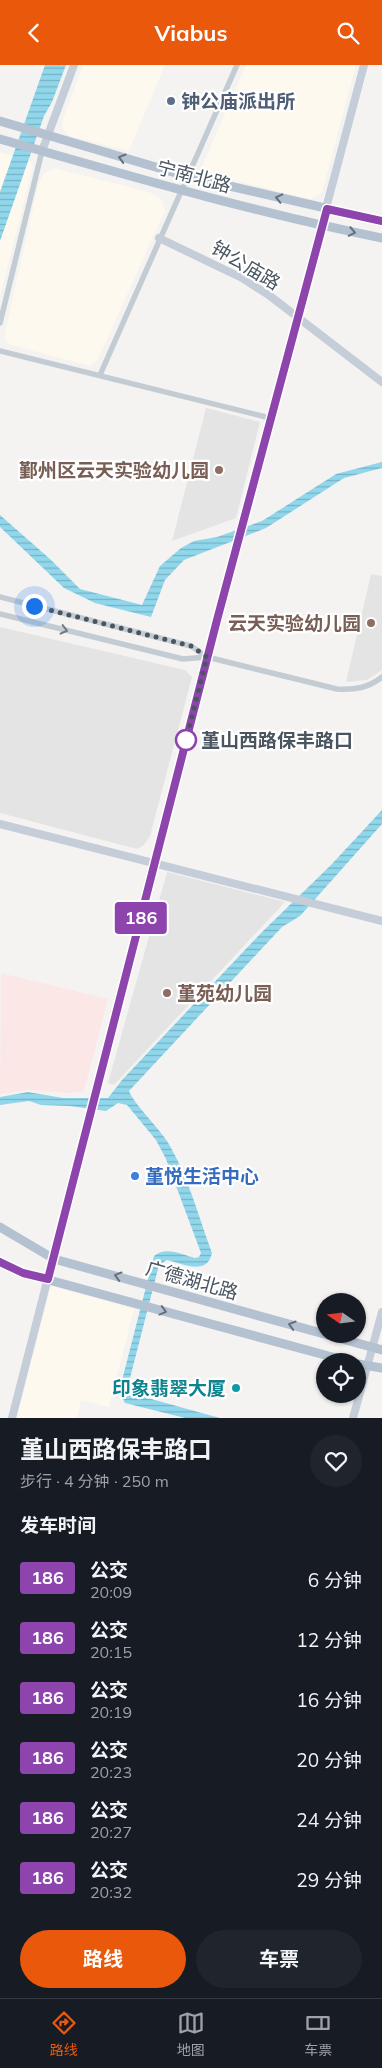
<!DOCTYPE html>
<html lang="zh">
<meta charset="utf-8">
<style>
body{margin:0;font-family:Mulish,"Noto Sans SC",sans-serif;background:#20242c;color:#f1f3f6;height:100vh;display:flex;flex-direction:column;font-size:19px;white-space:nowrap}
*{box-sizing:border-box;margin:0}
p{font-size:16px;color:#9ea1a6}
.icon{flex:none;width:28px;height:28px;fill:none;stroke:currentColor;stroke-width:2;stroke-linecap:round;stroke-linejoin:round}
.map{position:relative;height:1353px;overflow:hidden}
.side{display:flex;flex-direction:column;background:#171b24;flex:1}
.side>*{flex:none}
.badge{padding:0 10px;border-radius:4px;font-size:18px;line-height:32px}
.needle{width:32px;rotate:284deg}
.buttons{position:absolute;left:316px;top:1228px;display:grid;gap:10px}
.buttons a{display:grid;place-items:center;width:50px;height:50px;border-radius:50%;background:#171b24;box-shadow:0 1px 4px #0004;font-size:25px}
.you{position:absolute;width:25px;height:25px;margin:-12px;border:4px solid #fff;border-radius:50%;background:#1a73e8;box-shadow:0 0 0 8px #1a73e833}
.map>.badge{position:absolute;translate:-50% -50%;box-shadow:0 0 0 2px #fff}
h2{padding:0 20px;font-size:19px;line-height:45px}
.round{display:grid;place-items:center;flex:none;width:52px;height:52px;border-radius:26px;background:#20242c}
.summary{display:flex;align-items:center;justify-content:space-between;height:85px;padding:0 20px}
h1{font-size:24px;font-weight:700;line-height:38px}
.cta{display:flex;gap:10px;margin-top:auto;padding:10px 20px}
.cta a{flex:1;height:58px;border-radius:30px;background:#ea580c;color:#fff;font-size:20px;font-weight:700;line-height:58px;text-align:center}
.cta a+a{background:#20242c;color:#f1f3f6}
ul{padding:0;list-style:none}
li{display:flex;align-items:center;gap:15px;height:60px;padding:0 20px}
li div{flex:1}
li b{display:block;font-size:19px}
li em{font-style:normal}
li .badge{min-width:55px;font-weight:700;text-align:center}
header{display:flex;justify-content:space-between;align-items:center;height:65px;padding:0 20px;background:#ea580c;color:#fff;font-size:22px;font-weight:700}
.menu{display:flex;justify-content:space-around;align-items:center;height:70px;border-top:1px solid #363941;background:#171b24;font-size:14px;color:#9ea1a6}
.menu a{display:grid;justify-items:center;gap:2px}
.menu .on{color:#ea580c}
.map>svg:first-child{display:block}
</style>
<header><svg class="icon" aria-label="back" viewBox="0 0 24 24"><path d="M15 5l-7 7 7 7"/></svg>Viabus<svg class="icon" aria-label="search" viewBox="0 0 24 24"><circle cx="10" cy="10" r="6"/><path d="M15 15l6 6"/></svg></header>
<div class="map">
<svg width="382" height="1353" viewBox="0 0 382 1353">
<defs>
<pattern id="water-rules" width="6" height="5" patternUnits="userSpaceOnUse" patternTransform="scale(1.25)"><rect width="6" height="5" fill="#91d7ec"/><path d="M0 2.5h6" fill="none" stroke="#78b1c3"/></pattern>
</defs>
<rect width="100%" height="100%" fill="#f4f3f2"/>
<!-- commercial -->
<g fill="#fdf9ee">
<polygon points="83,0 165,0 129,86 70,71 63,64 62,57"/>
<polygon points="246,0 356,0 322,127 311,134 204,108 202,102"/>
<polygon points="0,87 31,97 33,101 0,231"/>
<polygon points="54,103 151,128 161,134 165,145 98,294 90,301 8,279 4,272 39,117 44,109"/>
<polygon points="51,1221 134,1244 109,1342 81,1335 77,1353 17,1353"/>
</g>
<!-- education -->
<g fill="#e5e4e5">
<polygon points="206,343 260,357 236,453 172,476"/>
<polygon points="371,509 382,511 382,605 367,615 346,617"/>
<polygon points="0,562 185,605 192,612 150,771 144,780 137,784 0,748"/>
<polygon points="167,807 285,837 114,1020 108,1018"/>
</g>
<!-- medical -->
<polygon fill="#fbe8e6" points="1,908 108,934 84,1026 71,1028 28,1025 0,1029"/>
<!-- water -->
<g fill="url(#water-rules)">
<polygon points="45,0 66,0 52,37 44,51 0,176 0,127"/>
<polygon points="382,397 382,403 344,413 266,463 184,495 165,515 151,552 95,538 64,523 0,462 0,450 50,494 80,524 142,540 160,501 181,483 194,476 217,472 262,456 336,409"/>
<path d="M382 745V759L300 851 282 862 129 1026C135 1041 160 1063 170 1081 189 1114 199 1153 212 1188 207 1211 184 1199 167 1195L159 1200 128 1321 133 1329 220 1353H185L125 1338 119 1327 154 1191C166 1181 181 1189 195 1193L199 1192 201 1188 166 1094 156 1075 127 1040 118 1038 106 1046 70 1041 41 1040 29 1036 0 1040V1032L28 1027 63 1033H108L122 1015 262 867 331 800Z"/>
</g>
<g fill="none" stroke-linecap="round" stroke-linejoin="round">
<!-- street -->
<g stroke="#c4ccd3" stroke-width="5.5">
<polyline points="0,258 42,86"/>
<polyline points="0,286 270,353"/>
<polyline points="100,310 237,0"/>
<polyline points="0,532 191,581 207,592"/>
<path d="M0 549 183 594 207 592 337 624C355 625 368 623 382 612"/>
</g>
<!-- secondary -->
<g stroke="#c4cdd8" stroke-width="8">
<polyline points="39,85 42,86 74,0"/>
<polyline points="159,173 242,213 270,231 382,317"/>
<polyline points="0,759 382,856"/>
<polyline points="12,1353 207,592 364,0"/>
<polyline points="353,1353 382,1247"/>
</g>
<!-- primary -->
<g stroke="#b3c1d0" stroke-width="9">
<polyline points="0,56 186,111 382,156"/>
<polyline points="0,74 39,85"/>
<path d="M42 86C154 118 267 150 382 173"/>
<polyline points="0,1162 54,1194 382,1285"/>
<polyline points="0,1197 23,1208 347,1296"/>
<polyline points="358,1299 382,1303"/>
</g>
</g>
<!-- one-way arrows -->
<defs><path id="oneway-chevron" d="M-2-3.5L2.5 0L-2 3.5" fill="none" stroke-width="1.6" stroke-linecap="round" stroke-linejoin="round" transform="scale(1.25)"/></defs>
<g stroke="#64707c">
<use href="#oneway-chevron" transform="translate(122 93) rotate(-164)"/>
<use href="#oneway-chevron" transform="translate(279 133) rotate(-167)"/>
<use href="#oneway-chevron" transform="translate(352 167) rotate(11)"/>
<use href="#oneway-chevron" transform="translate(118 1211) rotate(-165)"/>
<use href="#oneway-chevron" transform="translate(163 1246) rotate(15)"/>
<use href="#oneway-chevron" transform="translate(292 1260) rotate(-164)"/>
</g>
<use stroke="#6f7982" href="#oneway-chevron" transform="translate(64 565) rotate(14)"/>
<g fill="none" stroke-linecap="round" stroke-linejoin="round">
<!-- line casing -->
<g stroke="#fff" stroke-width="11">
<polyline id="line" points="0,1197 23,1208 48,1214 217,555 327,144 382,156"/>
</g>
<!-- line -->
<use href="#line" stroke="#8e44ad" stroke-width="8"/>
<!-- walk -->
<polyline stroke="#4a5560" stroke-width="5" stroke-dasharray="0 9" points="34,541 191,581 207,592 186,675"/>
</g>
<!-- markers -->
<circle fill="#5c6f8a" stroke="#fff" stroke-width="2" cx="171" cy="36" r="5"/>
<g fill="#8d6e63" stroke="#fff" stroke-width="2">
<circle cx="219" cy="405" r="5"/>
<circle cx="371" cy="558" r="5"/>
<circle cx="167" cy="928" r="5"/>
</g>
<circle fill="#fff" stroke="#8e44ad" stroke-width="2.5" cx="186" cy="675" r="10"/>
<circle fill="#3f7fe0" stroke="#fff" stroke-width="2" cx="135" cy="1111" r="5"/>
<circle fill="#0f9aa8" stroke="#fff" stroke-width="2" cx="236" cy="1323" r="5"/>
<g text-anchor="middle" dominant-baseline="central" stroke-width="4.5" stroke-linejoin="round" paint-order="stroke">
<!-- service labels -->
<g font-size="19" font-weight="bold" fill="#4e5e75" stroke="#fff" text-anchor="start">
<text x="181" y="36">钟公庙派出所</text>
</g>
<!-- street labels -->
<g font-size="19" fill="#4a5560" stroke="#fff">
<text transform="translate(194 111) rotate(15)">宁南北路</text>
<text transform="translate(246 200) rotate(31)">钟公庙路</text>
<text transform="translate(192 1215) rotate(16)">广德湖北路</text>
</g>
<!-- education labels -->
<g font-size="19" font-weight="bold" fill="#785e54" stroke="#fff" text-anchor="end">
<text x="209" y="405">鄞州区云天实验幼儿园</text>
<text x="361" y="558">云天实验幼儿园</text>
<text x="177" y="928" text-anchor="start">堇苑幼儿园</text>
</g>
<!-- stop labels -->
<g font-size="19" font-weight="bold" fill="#4a5560" stroke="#fff" text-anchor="start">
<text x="201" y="675">堇山西路保丰路口</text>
</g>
<!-- shop labels -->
<g font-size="19" font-weight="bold" fill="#366cbe" stroke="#fff" text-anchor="start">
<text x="145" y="1111">堇悦生活中心</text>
</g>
<!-- culture labels -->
<g font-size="19" font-weight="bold" fill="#0d838f" stroke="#fff" text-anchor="end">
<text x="226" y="1323">印象翡翠大厦</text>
</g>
</g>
</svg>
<div class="buttons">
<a><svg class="needle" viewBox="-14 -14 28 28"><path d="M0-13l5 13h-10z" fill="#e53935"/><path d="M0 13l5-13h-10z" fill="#9ea1a6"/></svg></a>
<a><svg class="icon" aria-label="locate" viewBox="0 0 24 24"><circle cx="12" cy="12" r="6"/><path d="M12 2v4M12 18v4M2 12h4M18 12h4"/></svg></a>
</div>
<div class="you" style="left:34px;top:541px"></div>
<b class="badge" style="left:141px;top:853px;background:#8e44ad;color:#fff">186</b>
</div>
<section class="side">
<div class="summary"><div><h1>堇山西路保丰路口</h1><p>步行 · 4 分钟 · 250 m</p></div><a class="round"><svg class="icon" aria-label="heart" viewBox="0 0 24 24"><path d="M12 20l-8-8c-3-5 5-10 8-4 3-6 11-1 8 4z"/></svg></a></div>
<h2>发车时间</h2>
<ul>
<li><span class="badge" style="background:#8e44ad;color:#fff">186</span><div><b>公交</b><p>20:09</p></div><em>6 分钟</em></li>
<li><span class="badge" style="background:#8e44ad;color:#fff">186</span><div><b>公交</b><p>20:15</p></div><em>12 分钟</em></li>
<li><span class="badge" style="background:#8e44ad;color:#fff">186</span><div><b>公交</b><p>20:19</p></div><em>16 分钟</em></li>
<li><span class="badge" style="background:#8e44ad;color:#fff">186</span><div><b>公交</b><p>20:23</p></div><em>20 分钟</em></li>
<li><span class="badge" style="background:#8e44ad;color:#fff">186</span><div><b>公交</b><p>20:27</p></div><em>24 分钟</em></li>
<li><span class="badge" style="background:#8e44ad;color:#fff">186</span><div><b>公交</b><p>20:32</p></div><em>29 分钟</em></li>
</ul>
<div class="cta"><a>路线</a><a>车票</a></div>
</section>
<nav class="menu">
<a class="on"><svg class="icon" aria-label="directions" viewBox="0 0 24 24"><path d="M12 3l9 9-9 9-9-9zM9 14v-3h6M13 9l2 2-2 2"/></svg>路线</a>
<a><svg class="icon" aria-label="map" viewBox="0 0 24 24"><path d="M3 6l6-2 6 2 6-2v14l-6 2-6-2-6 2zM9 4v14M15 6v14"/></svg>地图</a>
<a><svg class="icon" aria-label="tickets" viewBox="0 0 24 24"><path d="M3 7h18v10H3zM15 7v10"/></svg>车票</a>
</nav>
